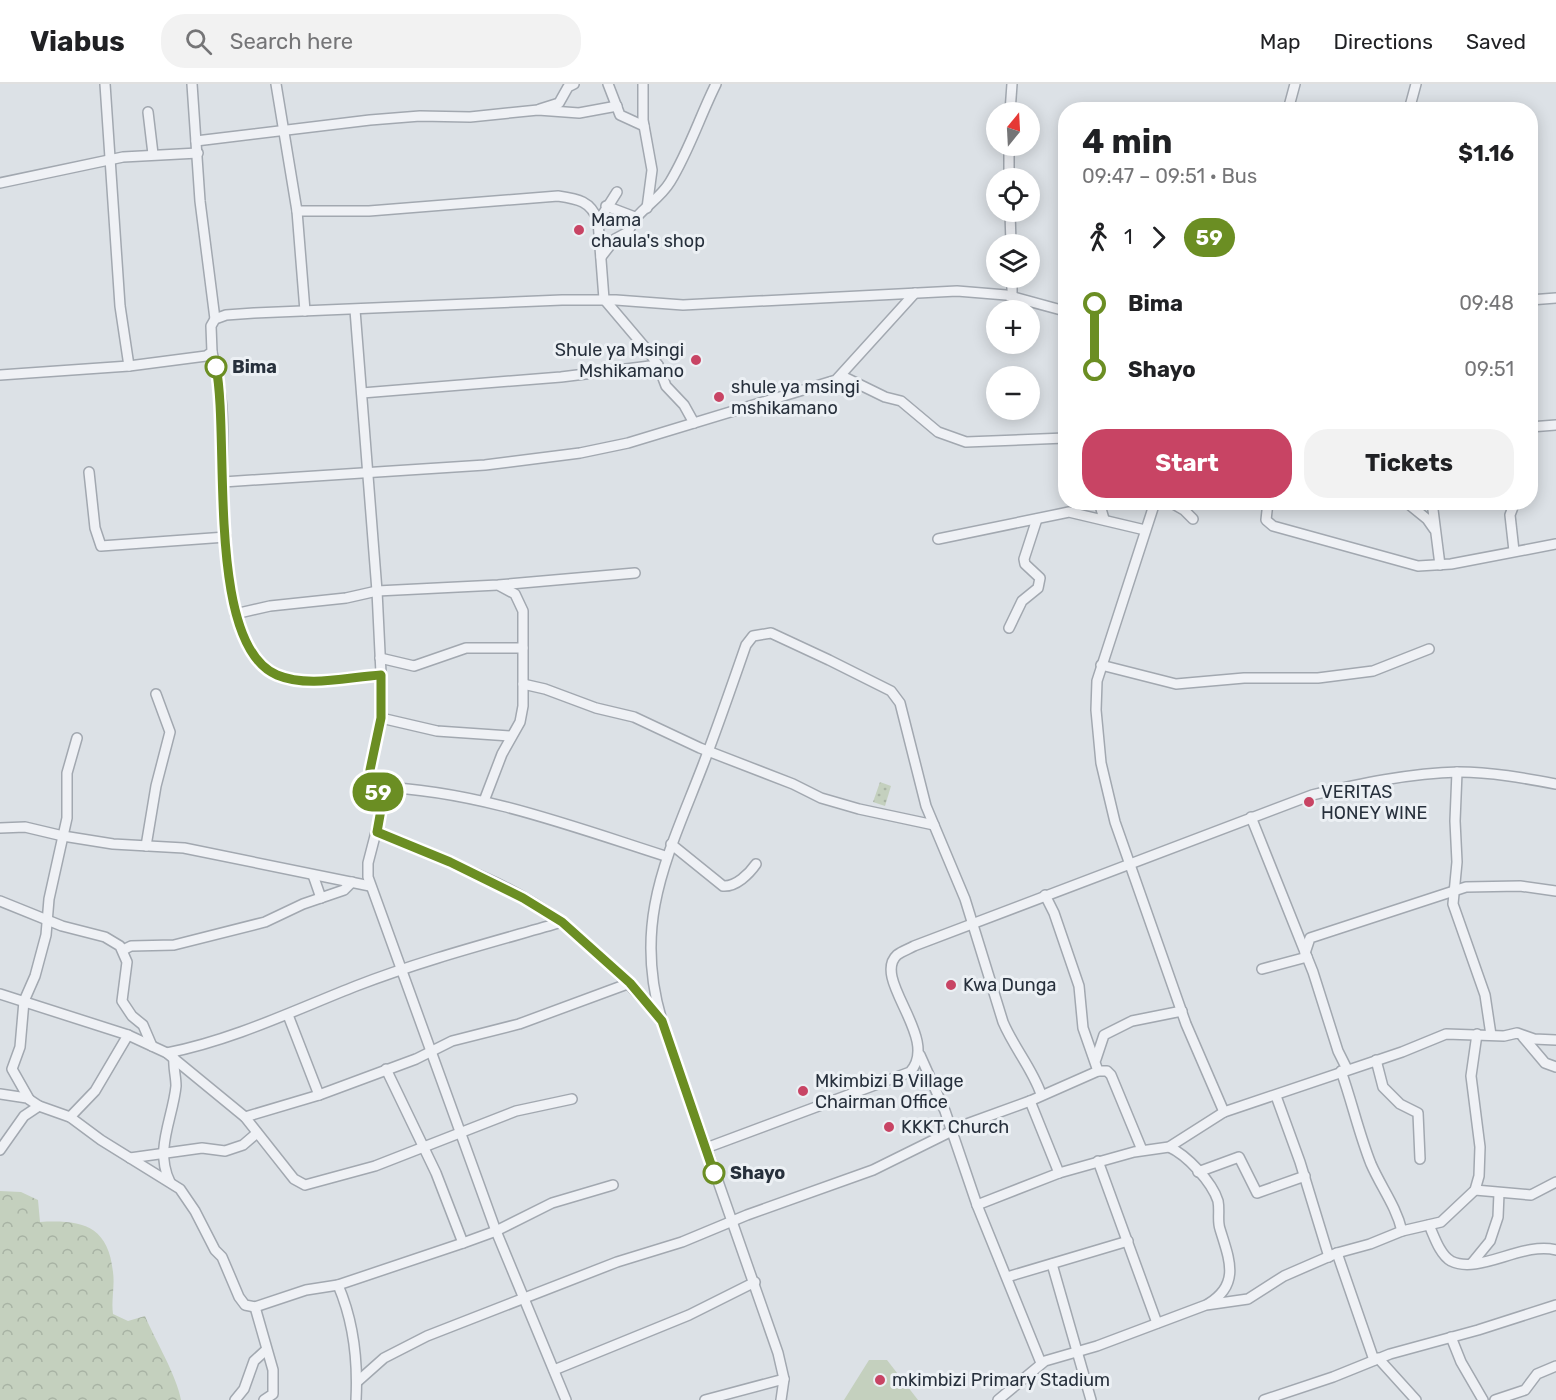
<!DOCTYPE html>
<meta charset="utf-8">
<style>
body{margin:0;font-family:Rubik,sans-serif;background:#f2f2f2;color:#202124;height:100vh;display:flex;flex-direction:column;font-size:22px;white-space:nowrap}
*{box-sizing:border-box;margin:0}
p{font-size:20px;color:#757577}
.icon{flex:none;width:33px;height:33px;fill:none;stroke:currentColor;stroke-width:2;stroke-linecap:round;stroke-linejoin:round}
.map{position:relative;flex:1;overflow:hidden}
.details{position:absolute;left:1058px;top:18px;width:480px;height:408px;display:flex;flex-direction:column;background:#fff;border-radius:24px;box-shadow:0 3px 15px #0003}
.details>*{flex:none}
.badge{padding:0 12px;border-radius:20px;font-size:21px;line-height:39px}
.needle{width:39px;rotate:18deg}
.buttons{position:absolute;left:986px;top:18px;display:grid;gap:12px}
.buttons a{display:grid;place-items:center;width:54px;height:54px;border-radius:50%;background:#fff;box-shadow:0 3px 15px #0003;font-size:30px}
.map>.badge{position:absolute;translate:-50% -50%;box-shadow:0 0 0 3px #fff}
.legs{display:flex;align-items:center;gap:9px;height:66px;padding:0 24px;font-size:20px}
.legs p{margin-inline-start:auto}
.headline{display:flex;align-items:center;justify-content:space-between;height:102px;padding:0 24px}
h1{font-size:33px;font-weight:700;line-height:45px}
.cta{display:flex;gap:12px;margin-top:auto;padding:12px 24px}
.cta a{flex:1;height:69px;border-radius:24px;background:#c84464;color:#fff;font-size:24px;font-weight:700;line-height:69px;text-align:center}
.cta a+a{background:#f2f2f2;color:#202124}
ul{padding:0 24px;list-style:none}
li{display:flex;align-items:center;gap:21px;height:66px;font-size:22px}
li i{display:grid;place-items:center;width:9px;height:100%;margin:0 8px;background:currentColor}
li i::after{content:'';width:15px;height:15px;margin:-8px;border:4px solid;border-radius:50%;background:#fff}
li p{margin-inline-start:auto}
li:first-child i{background:linear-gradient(#0000 50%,currentColor 0)}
li:last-child i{background:linear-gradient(currentColor 50%,#0000 0)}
header{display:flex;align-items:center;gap:36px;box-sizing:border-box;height:84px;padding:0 30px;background:#fff;border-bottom:2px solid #e0e0e0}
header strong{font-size:28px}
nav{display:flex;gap:33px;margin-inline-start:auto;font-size:21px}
.search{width:420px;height:54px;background:#f2f2f2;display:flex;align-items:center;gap:15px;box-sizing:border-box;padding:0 21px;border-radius:24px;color:#757577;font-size:22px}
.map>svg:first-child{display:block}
</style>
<header>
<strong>Viabus</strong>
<div class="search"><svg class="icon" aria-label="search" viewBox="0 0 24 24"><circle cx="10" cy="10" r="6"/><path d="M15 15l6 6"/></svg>Search here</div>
<nav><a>Map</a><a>Directions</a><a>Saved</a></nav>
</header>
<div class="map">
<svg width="1556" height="1316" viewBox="0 0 1556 1316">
<defs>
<pattern id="forest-crowns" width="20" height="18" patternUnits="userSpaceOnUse" patternTransform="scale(1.5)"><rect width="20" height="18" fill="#c4d0be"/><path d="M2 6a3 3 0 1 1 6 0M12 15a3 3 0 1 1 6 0" fill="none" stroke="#a8b3a4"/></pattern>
<pattern id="garden-dots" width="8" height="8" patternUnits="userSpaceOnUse" patternTransform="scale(1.5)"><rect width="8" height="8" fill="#c4d0be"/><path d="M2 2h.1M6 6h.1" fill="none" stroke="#a8b3a4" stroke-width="1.8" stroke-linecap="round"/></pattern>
</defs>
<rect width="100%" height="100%" fill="#dce1e6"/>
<!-- grass -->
<polygon fill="#c4d0be" points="869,1276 887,1276 918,1316 844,1316"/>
<!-- forest -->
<path fill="url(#forest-crowns)" d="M0 1107 21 1108 38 1116 40 1138C80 1136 108 1140 113 1188 115 1202 111 1216 113 1230L128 1237 145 1232C155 1256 177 1292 181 1316H0Z"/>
<!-- garden -->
<polygon fill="url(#garden-dots)" points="880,698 891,702 885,722 873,718"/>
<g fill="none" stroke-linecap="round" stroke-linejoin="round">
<!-- minor casing -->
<g stroke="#a2a8b0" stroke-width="12">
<g id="minor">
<polyline points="105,0 120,222 129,282"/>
<polyline points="192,0 200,117 215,235"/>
<polyline points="276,0 297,127 305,227"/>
<polyline points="608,0 620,31 644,42"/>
<polyline points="643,0 643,36 652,86 647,124"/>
<polyline points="540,25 559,19 568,3 574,0"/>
<polyline points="1288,26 1295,0"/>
<polyline points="1409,26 1416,0"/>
<polyline points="148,28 153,70"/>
<polyline points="1010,28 1012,0"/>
<polyline points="196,57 370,36 420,32 470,33 538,26 579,29 617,22"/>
<polyline points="1009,94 1009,62"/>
<polyline points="0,99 123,73 198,69"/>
<polyline points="606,122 635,133"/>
<path d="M297 127H369L558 112C578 115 591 117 598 137L604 215 648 267 658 281 666 302 684 321 694 339"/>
<polyline points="1010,128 1011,160"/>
<polyline points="598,138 617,108"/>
<path d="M601 173 615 155 628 148C636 126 658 118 670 98 689 67 700 32 716 0"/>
<polyline points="1012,194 1012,213"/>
<polyline points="1530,216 1556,214"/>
<polyline points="355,226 377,507 382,610 381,634 370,686 382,725 368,779 368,793 496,1147 566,1316"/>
<path d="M212 268C216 287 221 306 222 326 226 387 211 564 277 591 309 604 348 593 381 591"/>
<polyline points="0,291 129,282 206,272 212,268 211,242 215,235 226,231 254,229 562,216 616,216 683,221 957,207 1006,211 1065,227"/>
<polyline points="842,292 885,313 901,317 938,348 966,358 1065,354"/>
<polyline points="362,309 561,293 658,281"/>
<polyline points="1530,343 1556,341"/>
<polyline points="89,388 95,444 101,462 226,453"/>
<polyline points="223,398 485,381 580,369 628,359 836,296 915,209"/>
<polyline points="1099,418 1104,435"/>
<polyline points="1155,418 1097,597 1096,626 1101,679 1115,738 1186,940 1224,1028"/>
<polyline points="1170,418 1184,426 1193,435"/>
<polyline points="1268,418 1266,436 1273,442 1418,482 1451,480 1556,460"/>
<polyline points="1406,418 1427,435 1434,445"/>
<polyline points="1432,418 1440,481"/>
<polyline points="938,455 1069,428 1145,446"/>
<polyline points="1514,467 1510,431 1515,418"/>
<polyline points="235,530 270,522 346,514 377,507 498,501 635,489"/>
<polyline points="1009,544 1022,517 1038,504 1040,494 1025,480 1024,475 1037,435"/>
<polyline points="380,574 414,582 466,564 523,564"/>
<polyline points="1101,581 1176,600 1244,594 1318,594 1373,587 1429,565"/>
<polyline points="523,600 545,605 596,624 634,633 700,664 793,700 821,714 859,725 934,741"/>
<polyline points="381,634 437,647 510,652"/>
<polyline points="1457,688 1455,737 1457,778 1453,820 1485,911 1491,951"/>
<path d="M376 703C476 706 571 742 665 772"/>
<polyline points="484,717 502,670 520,638 523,622 523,527 515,510 500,502"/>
<polyline points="1251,733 1313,888 1338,967 1347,985"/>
<polyline points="0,744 25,743 63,752 113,760 184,764 370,802"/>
<path d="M377 748C438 775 508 797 561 838 597 866 629 899 659 933"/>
<path d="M671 760 723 802C736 803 749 790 756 780"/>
<polyline points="146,762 156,702 170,648 156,610"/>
<polyline points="313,791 321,814"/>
<polyline points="1045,811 1054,829 1079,902 1083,944 1098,987"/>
<polyline points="0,817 62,842 105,853 120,862 127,878 122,917 132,932 143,941 152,962"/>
<polyline points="123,866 131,862 174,861 265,838 303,820 344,806 352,798"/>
<polyline points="1305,869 1310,854 1466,803 1520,802 1556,807"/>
<polyline points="1262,885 1307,873"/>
<polyline points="0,910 128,951 167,969 245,1033 294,1095 305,1101 375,1082 516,1027 572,1015"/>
<polyline points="288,931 319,1011"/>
<polyline points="1523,953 1545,979 1556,983"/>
<path d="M167 969C233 956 295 926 356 902 423 876 493 858 562 838"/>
<polyline points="920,971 945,1027 977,1121 1041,1279"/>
<polyline points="1096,975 1104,951 1132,937 1182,927"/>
<polyline points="1376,976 1383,1003 1400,1020 1418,1029 1420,1075"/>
<polyline points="386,985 436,1089 463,1159"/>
<path d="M1341 987C1352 1018 1359 1050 1371 1080 1381 1103 1396 1122 1402 1147"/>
<polyline points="0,1010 27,1014 39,1022 70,1033 101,1056 180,1105 195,1127 215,1166 222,1173 239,1213 245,1221 255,1223 306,1206 338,1201 463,1159 496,1147 552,1119 613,1101"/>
<polyline points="1276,1012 1300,1078 1329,1173"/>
<polyline points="29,1015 12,985 20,963 24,917 35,892 46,851 49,815 67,734 67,689 77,654"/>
<polyline points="1030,1017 1059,1089"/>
<polyline points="70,1033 95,1007 128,951"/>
<polyline points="245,1033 319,1011 416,975 452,957 519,940 630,899"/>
<path d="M1169 1063C1187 1071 1212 1098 1218 1117 1220 1127 1217 1137 1220 1145 1229 1175 1241 1200 1208 1220"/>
<path d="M706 1064 910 988C941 955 871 895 897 871 902 867 909 865 914 862L1312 711C1359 700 1410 689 1459 688 1491 688 1524 694 1556 700"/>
<polyline points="0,1066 24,1032 39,1022"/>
<polyline points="130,1074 202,1064 225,1067 243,1061 257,1049"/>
<polyline points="1098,1077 1157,1239"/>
<polyline points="1198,1088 1239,1073 1257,1109 1305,1092"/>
<path d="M170 1098C154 1066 173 1034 176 1002 176 992 173 983 174 974"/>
<polyline points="1475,1106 1531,1111 1556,1098"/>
<polyline points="977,1121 1059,1089 1134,1068 1169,1063 1224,1028 1402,968 1446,950 1504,952 1517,949 1534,955 1556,956"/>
<path d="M1429 1141C1434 1152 1440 1171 1451 1177 1479 1191 1523 1157 1556 1166"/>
<polyline points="1337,1169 1374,1276"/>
<polyline points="1472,1179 1490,1157 1498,1133 1499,1109"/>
<polyline points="1052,1180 1091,1316"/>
<polyline points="1007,1193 1128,1157"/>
<path d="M338 1201C353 1236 358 1278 356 1316"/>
<polyline points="255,1223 273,1286 273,1310 264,1316"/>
<polyline points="1451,1253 1461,1278 1483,1316"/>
<polyline points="1378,1274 1416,1316"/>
<polyline points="554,1286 689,1231 755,1198"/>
<polyline points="357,1298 384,1274 427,1252 617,1178 682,1158 747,1131 873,1086 964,1041 1030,1017 1098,987 1107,987 1111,991 1142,1066"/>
<polyline points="235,1316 244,1305 254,1277 266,1266"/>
<polyline points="705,1316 784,1295"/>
<path d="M781 1316 784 1295 778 1269 662 937C632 837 668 772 703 681 718 642 732 601 746 561L753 552 771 549 829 576 891 607 900 619 926 722 965 815 1003 938C1014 964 1032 984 1041 1010"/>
<polyline points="998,1316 1045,1277 1097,1262 1206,1221 1248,1215 1284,1192 1337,1169 1370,1160 1402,1147 1441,1138 1475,1106 1479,1092 1480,1063 1471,992 1477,950"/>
<polyline points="1264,1316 1333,1293 1390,1270 1478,1246 1556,1221"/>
<polyline points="1495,1316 1525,1306 1537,1290 1556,1282"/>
</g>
</g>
<!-- minor -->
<use href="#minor" stroke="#eff1f5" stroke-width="9"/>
</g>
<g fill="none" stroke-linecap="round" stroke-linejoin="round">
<!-- line-1 casing -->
<g stroke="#fff" stroke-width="14">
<path id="line-1" d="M216 283C230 352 205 561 277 591 308 604 348 593 381 591V634L370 686 382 720 377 748 450 778 523 814 562 838 630 899 662 937 714 1089"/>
</g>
<!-- line-1 -->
<use href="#line-1" stroke="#6b8e23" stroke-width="9"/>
</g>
<!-- markers -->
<g fill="#c84464" stroke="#ecf0f4" stroke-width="2">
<circle cx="579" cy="146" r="6"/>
<circle cx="696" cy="276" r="6"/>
<circle cx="719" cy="313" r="6"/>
<circle cx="1309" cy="718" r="6"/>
<circle cx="951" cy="901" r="6"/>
<circle cx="803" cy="1007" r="6"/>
<circle cx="889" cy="1043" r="6"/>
<circle cx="880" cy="1296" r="6"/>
</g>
<g fill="#fff" stroke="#6b8e23" stroke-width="3">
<circle cx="216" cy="283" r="10"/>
<circle cx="714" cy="1089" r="10"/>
</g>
<g text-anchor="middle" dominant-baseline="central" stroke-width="6" stroke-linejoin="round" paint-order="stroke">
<!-- poi labels -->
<g font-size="18" fill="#27303c" stroke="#ecf0f4" text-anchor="start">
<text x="591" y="136">Mama<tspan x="591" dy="21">chaula's shop</tspan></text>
<text x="684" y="266" text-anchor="end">Shule ya Msingi<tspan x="684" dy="21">Mshikamano</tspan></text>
<text x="731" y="303">shule ya msingi<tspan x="731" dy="21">mshikamano</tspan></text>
<text x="1321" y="708">VERITAS<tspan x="1321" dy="21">HONEY WINE</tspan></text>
<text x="963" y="901">Kwa Dunga</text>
<text x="815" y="997">Mkimbizi B Village<tspan x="815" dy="21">Chairman Office</tspan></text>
<text x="901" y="1043">KKKT Church</text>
<text x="892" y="1296">mkimbizi Primary Stadium</text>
</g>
<!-- stop labels -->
<g font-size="18" font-weight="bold" fill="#27303c" stroke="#ecf0f4" text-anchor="start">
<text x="232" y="283">Bima</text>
<text x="730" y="1089">Shayo</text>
</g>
</g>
</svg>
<div class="buttons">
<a><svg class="needle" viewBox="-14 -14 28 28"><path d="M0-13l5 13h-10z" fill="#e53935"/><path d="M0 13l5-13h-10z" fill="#757577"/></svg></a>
<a><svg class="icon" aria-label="locate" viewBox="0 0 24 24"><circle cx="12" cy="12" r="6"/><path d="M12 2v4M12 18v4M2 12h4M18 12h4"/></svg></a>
<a><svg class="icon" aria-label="layers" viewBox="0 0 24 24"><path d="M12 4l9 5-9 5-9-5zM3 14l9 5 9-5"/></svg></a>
<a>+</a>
<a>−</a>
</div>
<b class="badge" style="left:378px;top:708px;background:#6b8e23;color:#fff">59</b>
<section class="details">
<div class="headline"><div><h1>4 min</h1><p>09:47 – 09:51 · Bus</p></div><b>$1.16</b></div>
<div class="legs"><svg class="icon" aria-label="walk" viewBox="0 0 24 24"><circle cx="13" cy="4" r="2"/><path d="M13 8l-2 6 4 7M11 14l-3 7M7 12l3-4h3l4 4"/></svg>1<svg class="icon" aria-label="forward" viewBox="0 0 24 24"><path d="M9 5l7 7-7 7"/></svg><b class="badge" style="background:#6b8e23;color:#fff">59</b></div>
<ul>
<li><i style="color:#6b8e23"></i><b>Bima</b><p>09:48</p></li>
<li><i style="color:#6b8e23"></i><b>Shayo</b><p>09:51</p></li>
</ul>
<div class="cta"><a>Start</a><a>Tickets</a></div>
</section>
</div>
